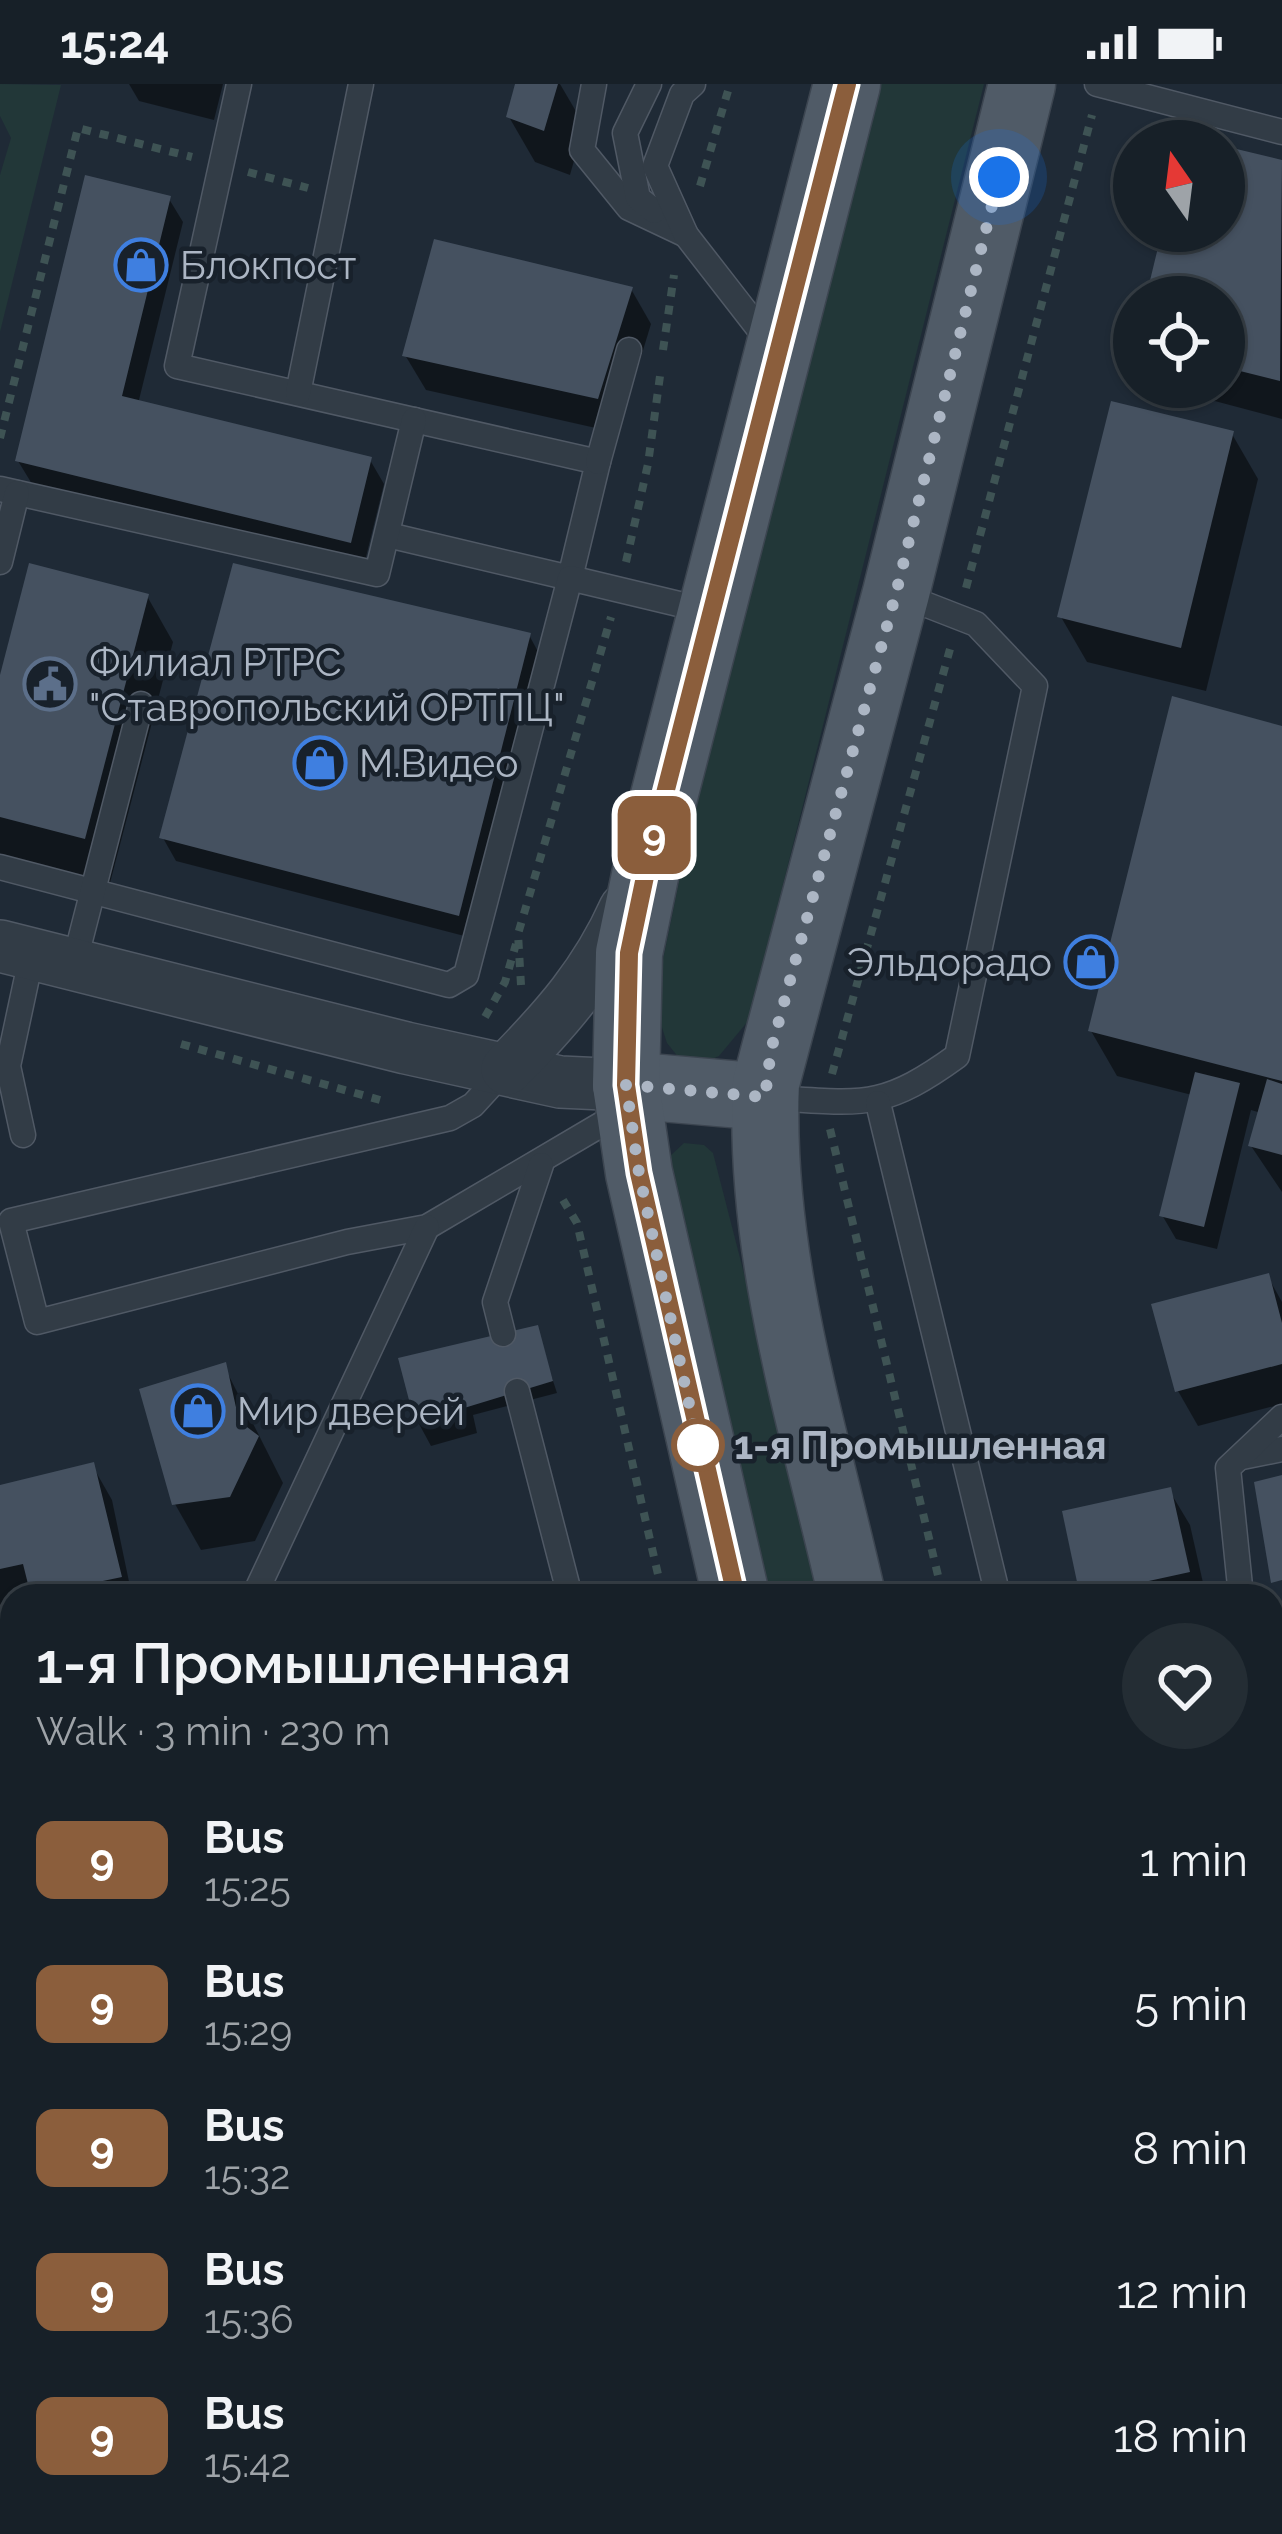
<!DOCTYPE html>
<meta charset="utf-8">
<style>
body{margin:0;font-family:Raleway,sans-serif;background:#242d34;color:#f1f3f6;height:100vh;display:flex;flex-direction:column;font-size:45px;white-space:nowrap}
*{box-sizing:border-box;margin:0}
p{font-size:39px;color:#9ea3a8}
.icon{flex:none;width:66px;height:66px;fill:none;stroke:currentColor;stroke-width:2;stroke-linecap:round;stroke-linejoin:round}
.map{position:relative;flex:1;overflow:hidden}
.sheet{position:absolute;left:0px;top:1500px;width:1284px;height:951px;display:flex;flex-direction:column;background:#172028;border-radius:36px 36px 0 0;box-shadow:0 3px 9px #0004,0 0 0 3px #363e45}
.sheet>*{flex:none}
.badge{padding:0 24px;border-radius:18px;font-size:42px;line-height:78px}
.needle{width:78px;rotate:346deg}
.controls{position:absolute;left:1113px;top:36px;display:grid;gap:24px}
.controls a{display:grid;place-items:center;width:132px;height:132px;border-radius:50%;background:#172028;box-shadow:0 3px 9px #0004,0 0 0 3px #363e45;font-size:60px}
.you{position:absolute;width:60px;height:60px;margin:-30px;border:9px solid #fff;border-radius:50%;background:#1a73e8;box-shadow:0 0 0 18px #1a73e833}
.map>.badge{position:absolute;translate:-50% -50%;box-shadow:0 0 0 6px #fff}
.round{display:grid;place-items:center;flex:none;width:126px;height:126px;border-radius:63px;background:#242d34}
.summary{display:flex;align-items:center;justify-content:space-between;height:204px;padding:0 36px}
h1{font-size:57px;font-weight:600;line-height:90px}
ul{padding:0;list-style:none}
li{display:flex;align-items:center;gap:36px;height:144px;padding:0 36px}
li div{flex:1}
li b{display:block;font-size:45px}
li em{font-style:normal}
li .badge{min-width:132px;font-weight:700;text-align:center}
.status{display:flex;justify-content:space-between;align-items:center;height:84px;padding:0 60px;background:#172028;direction:ltr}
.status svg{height:33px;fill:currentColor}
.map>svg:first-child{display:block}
</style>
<div class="status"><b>15:24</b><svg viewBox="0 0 49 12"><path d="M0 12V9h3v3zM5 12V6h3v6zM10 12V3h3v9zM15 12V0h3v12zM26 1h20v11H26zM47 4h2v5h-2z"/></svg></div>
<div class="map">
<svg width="1282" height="2450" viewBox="0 0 1282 2450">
<rect width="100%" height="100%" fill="#1f2a36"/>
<!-- green -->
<g fill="#223738">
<polygon points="0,0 61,1 0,248 0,91 11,54 0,32"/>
<polygon points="878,0 984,0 749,936 719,972 703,979 679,974 667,959 654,919 686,764"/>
<polygon points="684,1059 704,1061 713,1069 827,1512 771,1512 668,1074"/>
<polygon points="12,2284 12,2386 0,2337 0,2291"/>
<polygon points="25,2439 313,2439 272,2450 28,2450"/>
<polygon points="387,2439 442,2439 445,2450 390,2450"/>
<polygon points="511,2439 800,2439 758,2450 469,2450"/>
<polygon points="1007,2439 1069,2439 1072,2450 1010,2450"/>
</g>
<!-- shadow -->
<g fill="#0007">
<polygon points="129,0 223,0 214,36 139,17"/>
<polygon points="518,0 560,0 584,41 570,91 535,78 509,33"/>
<polygon points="1224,65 1282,79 1282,335 1162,303 1224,303 1224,213 1149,213 1166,147 1224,147"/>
<polygon points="169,115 183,138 138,320 370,376 384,400 364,481 32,400 18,377"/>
<polygon points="631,205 651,240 618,349 426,306 405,271"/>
<polygon points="1232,350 1258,395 1206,607 1087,578 1061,533"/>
<polygon points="147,512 173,558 110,799 0,771 0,603"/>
<polygon points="529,551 542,575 472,854 176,777 163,754"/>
<polygon points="1282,645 1282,1108 1251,1062 1261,1029 1251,1026 1217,1165 1176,1155 1162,1131 1192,1011 1117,992 1091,947"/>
<polygon points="1268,1193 1282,1218 1282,1320 1198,1342 1178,1307"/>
<polygon points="536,1245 557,1309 473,1331 477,1349 431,1362 418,1338"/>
<polygon points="224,1282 283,1399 255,1457 201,1466 175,1420"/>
<polygon points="92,1381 112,1416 132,1512 12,1512 12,1522 0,1525 0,1404"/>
<polygon points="1169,1406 1190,1441 1206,1512 1084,1512 1065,1429"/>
<polygon points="0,1558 12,1603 12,1807 0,1811"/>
<polygon points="1282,1685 1282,1932 1272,1915 1272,1687"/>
<polygon points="1272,2195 1282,2219 1282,2366 1272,2368"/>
<polygon points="453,2439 482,2439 485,2450 457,2450"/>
</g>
<!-- building -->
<g fill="#455160">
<polygon points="515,0 558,0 544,47 506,33"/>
<polygon points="1224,62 1282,76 1280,297 1224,283 1224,213 1146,213 1162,147 1224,147"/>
<polygon points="85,91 171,112 122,312 372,373 351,459 15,377"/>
<polygon points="434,155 633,203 598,315 402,272"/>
<polygon points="1111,317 1234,347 1181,564 1057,533"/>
<polygon points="29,479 149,510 85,755 0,733 0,591"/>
<polygon points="233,479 531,549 459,832 159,754"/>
<polygon points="1172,612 1282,642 1282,997 1088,947"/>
<polygon points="1195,988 1240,999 1204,1143 1159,1132"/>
<polygon points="1267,995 1282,1000 1282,1071 1248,1062"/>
<polygon points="1269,1189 1282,1239 1282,1280 1175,1308 1151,1220"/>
<polygon points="538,1241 553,1297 415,1339 398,1274"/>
<polygon points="226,1278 239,1337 259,1352 230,1413 172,1421 139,1305"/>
<polygon points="94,1378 122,1493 31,1512 23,1480 0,1485 0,1401"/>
<polygon points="1282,1391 1282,1496 1271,1499 1254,1398"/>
<polygon points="1171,1403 1190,1488 1080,1512 1062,1427"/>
<polygon points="12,1602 12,1755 0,1759 0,1606"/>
<polygon points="1282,1682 1282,1894 1272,1897 1272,1684"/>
<polygon points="1272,2223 1282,2256 1282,2339 1272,2342"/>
</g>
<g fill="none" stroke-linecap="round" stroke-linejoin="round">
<!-- lane casing -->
<g stroke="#505965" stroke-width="27">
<g id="lane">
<polyline points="239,0 177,282 598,378 570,494 388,451"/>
<polyline points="594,0 582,66 629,124 686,151"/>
<polyline points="649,0 625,49 638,114 654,127"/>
<polyline points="693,0 682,10 655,82 686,151 773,263"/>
<polyline points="1097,0 1282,48"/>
<polyline points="298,309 361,0"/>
<polyline points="598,378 629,266"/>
<polyline points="0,405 377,490 414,336"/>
<polyline points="0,478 17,409"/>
<polyline points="0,783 449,901 466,891 570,494 708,527"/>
<polyline points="74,880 141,620"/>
<polyline points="505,986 473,1021 450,1034 11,1137 37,1238 347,1158 427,1143 602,1040"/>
<path d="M771 1014C862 1019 881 1027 957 972L1035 602 976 540 899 510"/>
<polyline points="878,1019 998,1512"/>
<polyline points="23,1051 8,982 32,870"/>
<polyline points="503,1250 495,1218 541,1081"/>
<polyline points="517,1307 570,1512"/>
<polyline points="1242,1373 1282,1365"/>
<polyline points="254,1512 427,1143"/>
<polyline points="1241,1512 1228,1384 1282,1333"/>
<polyline points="0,1848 12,1843"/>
<polyline points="0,1902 12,1889"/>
</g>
</g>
<!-- street casing -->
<g stroke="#505965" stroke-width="54">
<g id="street">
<polyline points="0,862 406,964 560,998 626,1001"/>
<path d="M507 985C557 934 596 890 625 825"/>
<polyline points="1272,1572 1282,1569"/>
</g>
</g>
<!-- primary casing -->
<g stroke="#3c4550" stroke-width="69">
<g id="primary">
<polyline points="626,1001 765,1013"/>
<polyline points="736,1512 639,1089 626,1001 629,869 651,763 847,0"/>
<path d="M852 1512C814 1344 758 1173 766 999L896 509 1022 0"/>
<polyline points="968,2439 971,2450"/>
<polyline points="1099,2439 1102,2450"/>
</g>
</g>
<!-- path -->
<g stroke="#3e5354" stroke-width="8" stroke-dasharray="9 9" stroke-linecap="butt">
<polyline points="248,88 308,104"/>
<polyline points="700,102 730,0"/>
<polyline points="663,266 674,191"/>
<polyline points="0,354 78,44 192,73"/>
<polyline points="626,478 648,380 660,292"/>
<polyline points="966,504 1092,31"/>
<polyline points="521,901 518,850 611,533"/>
<polyline points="485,933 505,898 516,860"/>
<polyline points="181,960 380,1016"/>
<polyline points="832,990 950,565"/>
<polyline points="830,1045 943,1512"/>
<polyline points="563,1116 577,1139 663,1512"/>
<polyline points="0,2404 12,2450"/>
<polyline points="372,2439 375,2450"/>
<polyline points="887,2439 890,2450"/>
<polyline points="1175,2439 1178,2450"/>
<polyline points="308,2450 349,2439"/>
<polyline points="834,2450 876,2439"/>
</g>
<!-- lane -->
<use href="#lane" stroke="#323c46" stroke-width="24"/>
<!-- street -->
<use href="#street" stroke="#323c46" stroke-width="51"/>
<!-- primary -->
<use href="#primary" stroke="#505b67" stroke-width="66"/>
</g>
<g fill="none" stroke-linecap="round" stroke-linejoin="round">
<!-- line casing -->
<g stroke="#fff" stroke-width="27">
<polyline id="line" points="736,1512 639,1089 626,1001 629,869 651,764 847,0"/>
</g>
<!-- line -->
<use href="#line" stroke="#8b5e3c" stroke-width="18"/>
<!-- walk -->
<polyline stroke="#acb6c4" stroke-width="12" stroke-dasharray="0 21.6" points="698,1361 639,1089 626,1001 765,1013 771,966 896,509 999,93"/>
</g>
<!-- icons -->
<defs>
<g id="shop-ring" transform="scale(2.7)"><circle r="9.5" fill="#18212b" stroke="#3f7fe0" stroke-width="1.5"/><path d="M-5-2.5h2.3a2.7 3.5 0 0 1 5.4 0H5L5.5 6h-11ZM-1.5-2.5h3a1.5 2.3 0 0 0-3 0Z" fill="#3f7fe0"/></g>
<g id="civic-ring" transform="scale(2.7)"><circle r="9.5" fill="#18212b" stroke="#5c6f8a" stroke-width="1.5"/><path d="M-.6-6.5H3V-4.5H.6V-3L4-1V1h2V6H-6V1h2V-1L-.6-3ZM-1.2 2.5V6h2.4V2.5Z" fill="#5c6f8a"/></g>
</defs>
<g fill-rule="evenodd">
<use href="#shop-ring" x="141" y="181"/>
<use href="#civic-ring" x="50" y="600"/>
<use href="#shop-ring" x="320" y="679"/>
<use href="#shop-ring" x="1091" y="878"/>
<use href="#shop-ring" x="198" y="1327"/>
</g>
<!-- markers -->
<circle fill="#fff" stroke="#8b5e3c" stroke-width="6" cx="698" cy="1361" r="24"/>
<g text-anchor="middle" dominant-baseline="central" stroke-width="9" stroke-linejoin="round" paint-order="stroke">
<!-- poi labels -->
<g font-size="39" fill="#acb6c4" stroke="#18212b" text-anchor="start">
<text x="180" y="181">Блокпост</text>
<text x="89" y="578">Филиал РТРС<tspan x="89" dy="45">"Ставропольский ОРТПЦ"</tspan></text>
<text x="359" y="679">М.Видео</text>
<text x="1052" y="878" text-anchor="end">Эльдорадо</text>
<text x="237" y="1327">Мир дверей</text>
</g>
<!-- stop labels -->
<g font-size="39" font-weight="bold" fill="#acb6c4" stroke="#18212b" text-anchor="start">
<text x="734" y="1361">1-я Промышленная</text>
</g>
</g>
</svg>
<div class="controls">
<a><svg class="needle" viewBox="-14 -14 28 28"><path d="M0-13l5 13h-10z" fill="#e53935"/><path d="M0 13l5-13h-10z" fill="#9ea3a8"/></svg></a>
<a><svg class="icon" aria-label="locate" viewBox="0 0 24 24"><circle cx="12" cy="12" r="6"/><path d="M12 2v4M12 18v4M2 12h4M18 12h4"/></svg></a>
</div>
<div class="you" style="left:999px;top:93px"></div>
<b class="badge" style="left:654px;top:751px;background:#8b5e3c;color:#fff">9</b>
<section class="sheet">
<div class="summary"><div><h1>1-я Промышленная</h1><p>Walk · 3 min · 230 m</p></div><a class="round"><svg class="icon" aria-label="heart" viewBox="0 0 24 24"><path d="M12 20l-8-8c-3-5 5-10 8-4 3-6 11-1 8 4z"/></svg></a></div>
<ul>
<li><span class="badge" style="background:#8b5e3c;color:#fff">9</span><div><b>Bus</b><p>15:25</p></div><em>1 min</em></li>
<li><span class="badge" style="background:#8b5e3c;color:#fff">9</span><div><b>Bus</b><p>15:29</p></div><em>5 min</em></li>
<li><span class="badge" style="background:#8b5e3c;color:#fff">9</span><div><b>Bus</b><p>15:32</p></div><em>8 min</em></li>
<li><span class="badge" style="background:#8b5e3c;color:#fff">9</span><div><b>Bus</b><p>15:36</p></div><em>12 min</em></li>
<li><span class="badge" style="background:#8b5e3c;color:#fff">9</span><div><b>Bus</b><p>15:42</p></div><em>18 min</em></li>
</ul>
</section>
</div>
